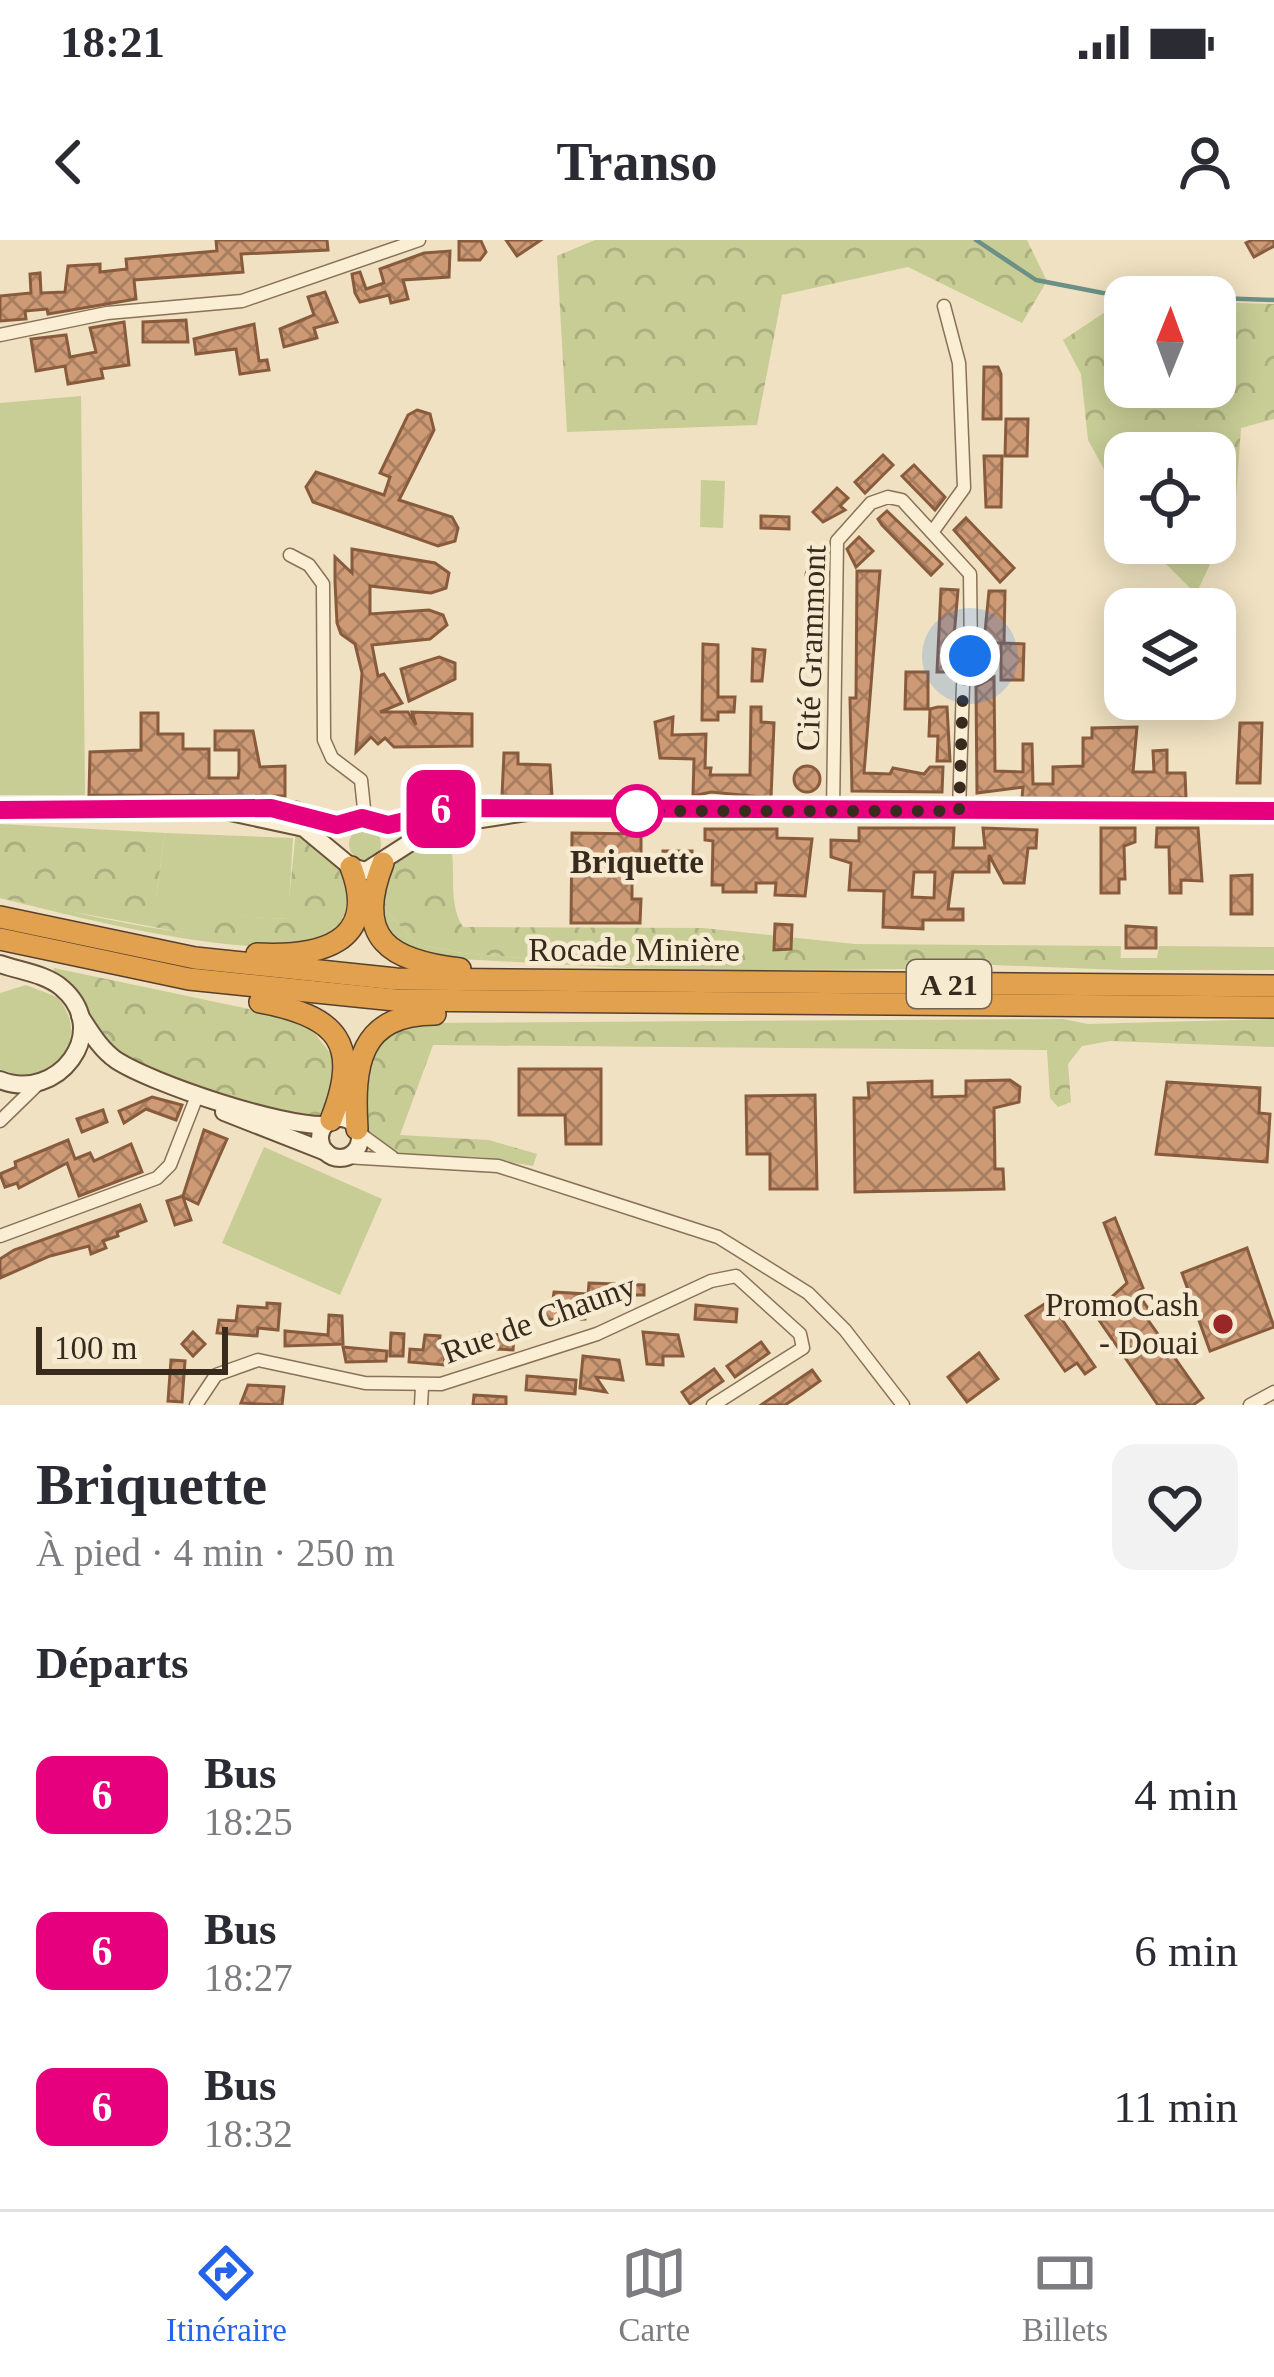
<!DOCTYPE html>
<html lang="fr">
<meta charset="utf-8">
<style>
body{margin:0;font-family:Georgia,serif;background:#f2f2f3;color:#2b2b33;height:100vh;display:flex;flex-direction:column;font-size:45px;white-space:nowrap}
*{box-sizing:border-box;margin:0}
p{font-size:39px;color:#7c7c81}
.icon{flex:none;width:66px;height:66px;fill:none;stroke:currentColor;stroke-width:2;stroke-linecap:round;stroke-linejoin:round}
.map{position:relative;height:1165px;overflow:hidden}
.details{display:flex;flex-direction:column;background:#fff;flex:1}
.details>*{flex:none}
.badge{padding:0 24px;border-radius:18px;font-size:42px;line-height:78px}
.needle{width:78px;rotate:1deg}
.fabs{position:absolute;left:1104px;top:36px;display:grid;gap:24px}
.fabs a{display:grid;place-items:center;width:132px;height:132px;border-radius:24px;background:#fff;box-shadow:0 6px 30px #0003;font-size:60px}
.scale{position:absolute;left:36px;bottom:30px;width:192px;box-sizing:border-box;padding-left:12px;border:6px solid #382a1d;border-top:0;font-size:33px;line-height:42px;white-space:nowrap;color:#382a1d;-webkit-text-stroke:9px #f6ebd1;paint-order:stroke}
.you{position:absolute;width:60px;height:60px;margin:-30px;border:9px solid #fff;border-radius:50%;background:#1a73e8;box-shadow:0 0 0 18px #1a73e833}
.map>.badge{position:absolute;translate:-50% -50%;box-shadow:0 0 0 6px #fff}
h2{padding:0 36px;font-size:45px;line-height:108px}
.round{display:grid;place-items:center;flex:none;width:126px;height:126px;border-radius:24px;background:#f2f2f3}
.head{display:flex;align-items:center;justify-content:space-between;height:204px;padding:0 36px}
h1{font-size:57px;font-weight:700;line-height:90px}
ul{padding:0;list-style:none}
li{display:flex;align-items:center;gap:36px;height:156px;padding:0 36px}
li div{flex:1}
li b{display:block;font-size:45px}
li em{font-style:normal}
li .badge{min-width:132px;font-weight:700;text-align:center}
.status{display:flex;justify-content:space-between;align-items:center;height:84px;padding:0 60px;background:#fff;direction:ltr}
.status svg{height:33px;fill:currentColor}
header{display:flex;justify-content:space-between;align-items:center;height:156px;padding:0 36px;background:#fff;font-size:54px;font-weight:700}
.tab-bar{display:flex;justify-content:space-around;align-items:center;height:168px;border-top:3px solid #e1e1e2;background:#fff;font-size:33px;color:#7c7c81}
.tab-bar a{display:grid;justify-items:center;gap:6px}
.tab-bar .on{color:#2563eb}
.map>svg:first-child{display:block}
</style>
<div class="status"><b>18:21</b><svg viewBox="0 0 49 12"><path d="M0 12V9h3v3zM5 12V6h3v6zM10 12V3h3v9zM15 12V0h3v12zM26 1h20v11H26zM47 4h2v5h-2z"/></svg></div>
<header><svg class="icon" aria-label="back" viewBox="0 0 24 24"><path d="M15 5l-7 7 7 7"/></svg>Transo<svg class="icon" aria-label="person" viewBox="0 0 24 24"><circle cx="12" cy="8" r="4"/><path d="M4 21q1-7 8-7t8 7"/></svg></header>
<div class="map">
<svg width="1274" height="1165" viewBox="0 0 1274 1165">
<defs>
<pattern id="forest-crowns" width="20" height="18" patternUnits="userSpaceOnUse" patternTransform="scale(3)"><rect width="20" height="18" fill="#c7cd95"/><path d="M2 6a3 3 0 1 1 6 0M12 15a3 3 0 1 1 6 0" fill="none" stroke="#acb080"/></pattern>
<pattern id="building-cross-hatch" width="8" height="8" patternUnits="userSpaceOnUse" patternTransform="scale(3)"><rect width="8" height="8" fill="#ce9a76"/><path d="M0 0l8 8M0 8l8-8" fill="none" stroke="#a87e60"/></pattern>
</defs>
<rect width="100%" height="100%" fill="#efe1c1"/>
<!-- grass -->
<g fill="#c7cd95">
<polygon points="81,156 85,555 0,555 0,163"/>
<polygon points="701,240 725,241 723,288 700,287"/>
<circle cx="365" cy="604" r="16"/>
<polygon points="165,593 293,598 288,679 160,672 156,657"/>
<path d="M14 657C116 684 229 708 334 694 281 732 65 674 0 658Z"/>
<polygon points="380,664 417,704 462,713 681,731 424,717 392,698"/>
<polygon points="1159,706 1274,707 1274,730 1120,730 1120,718 1157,718"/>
<path d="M26 745 57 757C95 800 49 851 0 829V753Z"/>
<polygon points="264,907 382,959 340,1055 222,1003"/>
</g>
<!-- forest -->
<g fill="url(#forest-crowns)">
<polygon points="595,0 1027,0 1047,41 1022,83 908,27 782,55 757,185 567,192 557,16"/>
<polygon points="1125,59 1125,147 1215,147 1215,62 1274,64 1274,179 1241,188 1235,272 1196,354 1145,303 1215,303 1215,213 1125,213 1125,267 1088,200 1081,134 1063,100"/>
<path d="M0 584 165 593 156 657 161 671 287 679 296 590C335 624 370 640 334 694L274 702 212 698 0 658Z"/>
<path d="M444 589C462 619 444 657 463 687L703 688 855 704 1121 706 1120 730 970 724 920 729 681 731 462 713 417 704 380 664C387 620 407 611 444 589Z"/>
<path d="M54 728 277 775 312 790 335 819 339 837 325 873C297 889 142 835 115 812 85 787 96 760 54 733Z"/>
<polygon points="1063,779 1088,784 1274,779 1274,807 1110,801 1082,806 1068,824 1071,862 1058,867 1050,858 1047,810 433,805 400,895 489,900 537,914 533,926 481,917 394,914 366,889 364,835 382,796 415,783"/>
</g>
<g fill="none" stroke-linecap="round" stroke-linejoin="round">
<!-- stream -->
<g stroke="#6b9086" stroke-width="4.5">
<polyline points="976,0 1036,40 1103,53 1202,57"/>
<polyline points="1215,58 1274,60"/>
</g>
</g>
<!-- building -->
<g fill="url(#building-cross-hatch)" stroke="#895b3d" stroke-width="3" fill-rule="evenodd">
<polygon points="216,0 327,0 328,10 241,14 243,32 134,40 136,59 48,74 47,69 25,71 26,79 0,81 0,56 31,53 30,34 40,33 41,53 65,52 68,26 100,24 100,32 127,29 126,19 217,11"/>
<polygon points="506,0 541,0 517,16"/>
<polygon points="1252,0 1274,0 1274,6 1254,17 1246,3"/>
<polygon points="459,1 481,1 486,12 480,20 459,20"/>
<polygon points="450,11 449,37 403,40 408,59 391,63 389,55 360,62 355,53 352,34 360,32 366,49 384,43 380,29 424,13"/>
<polygon points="325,52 337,82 314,88 317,98 284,107 280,89 314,75 308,57"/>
<polygon points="186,80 188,102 143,102 143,82"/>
<polygon points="124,82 129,125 101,129 103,138 68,144 65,126 36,131 31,99 66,95 70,117 96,112 90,88"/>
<polygon points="254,84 259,121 267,120 269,130 240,134 236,109 196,114 194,99"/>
<polygon points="984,127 998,127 1001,134 1001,179 983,179"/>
<polygon points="417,170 430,174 434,190 399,260 452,277 458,288 455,301 438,306 313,262 306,247 316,232 384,255 390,237 380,233 408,175"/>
<polygon points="1006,179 1028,179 1027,216 1005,216"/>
<polygon points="883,215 893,225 865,253 855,242"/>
<polygon points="984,216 1002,216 1001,267 986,267"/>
<polygon points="914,225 945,257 935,270 902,236"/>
<polygon points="837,248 848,258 840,266 845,270 823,282 813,272"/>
<polygon points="887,271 942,324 931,335 882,285 878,279"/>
<polygon points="761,276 789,277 789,289 761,288"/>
<polygon points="966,278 1014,328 1000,342 954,290"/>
<polygon points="859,297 873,311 856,327 847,309"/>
<polygon points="352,309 435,323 449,333 446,348 431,353 370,346 370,374 429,370 443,375 447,385 430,399 372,405 378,436 384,434 402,463 380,472 408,472 416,485 412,472 472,474 472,506 394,507 385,498 378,504 371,497 356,512 362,433 355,404 341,394 337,383 335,342 335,317 352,333"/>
<polygon points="810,310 824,310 824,336 806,335"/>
<polygon points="857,331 880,331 864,533 890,534 893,528 924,534 930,527 943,527 942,552 852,551 850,458 856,458"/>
<polygon points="941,349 958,350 951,432 937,432"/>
<polygon points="989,351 1005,351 1004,403 1024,404 1023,440 1001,440 1001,403 988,403 985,392"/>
<polygon points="703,404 718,405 718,457 735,457 734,472 718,472 718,480 702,480"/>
<polygon points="753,409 765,410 762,441 752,441"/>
<polygon points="439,417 455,423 455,439 409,461 401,429"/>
<polygon points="906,432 928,432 928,469 905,469"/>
<polygon points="994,437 995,531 1023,532 1023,504 1032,504 1033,544 1053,544 1053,527 1083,526 1083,498 1092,498 1092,488 1137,487 1133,532 1154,532 1153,511 1167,510 1167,533 1185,533 1186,558 1022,558 1023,547 977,553 976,447"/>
<polygon points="751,467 761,467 761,482 774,483 771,558 711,552 693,556 694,519 660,518 655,482 673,477 672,495 706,494 705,528 711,528 710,535 750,535"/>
<polygon points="938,467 947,467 950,521 937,521 938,496 929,496 930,469"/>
<polygon points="141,473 158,473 158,494 183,494 183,509 209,509 209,538 238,538 239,531 239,510 215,510 215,491 253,491 260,527 285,526 285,556 89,555 90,512 141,510"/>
<polygon points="1240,483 1262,483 1260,543 1237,543"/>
<polygon points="504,513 518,513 518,524 550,525 552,556 502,556"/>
<circle cx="807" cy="539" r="13"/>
<path d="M859 588H954L953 608H985L983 588 1037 590 1036 608H1028L1024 643H1004L989 615V632H953L948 669H963V680H923V689L883 687 884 651 849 650 851 623 831 617V600L859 601ZM914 632H935L934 658 912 657Z"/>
<polygon points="1101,588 1135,588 1135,602 1124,606 1125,639 1119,639 1119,653 1101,653"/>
<polygon points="1157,588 1198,588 1202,641 1181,640 1181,653 1170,653 1169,607 1156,607"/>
<polygon points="705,589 777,589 777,598 812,599 805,656 775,655 776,643 756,643 756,652 723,652 723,645 712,645 713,601 705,600"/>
<polygon points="572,593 641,594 641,617 632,617 632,659 641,659 640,683 571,683"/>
<rect x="663" y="611" width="29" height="20"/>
<polygon points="1252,635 1252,674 1231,674 1231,636"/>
<polygon points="775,684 792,685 791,709 774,710"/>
<polygon points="1126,686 1156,688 1156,708 1126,708"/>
<polygon points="519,829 601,829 601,904 566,904 565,875 519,875"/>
<polygon points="1010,840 1020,847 1019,862 994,868 995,929 1003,929 1004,949 855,952 854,858 869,858 868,843 932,841 932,857 966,856 966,841"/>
<polygon points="1167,842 1260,848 1259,873 1270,874 1267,922 1156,914"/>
<polygon points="815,855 817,949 770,949 770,914 747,914 746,856"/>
<polygon points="152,857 182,865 176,880 146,869 124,883 119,871"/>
<polygon points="103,870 107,882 82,892 77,879"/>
<polygon points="204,890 227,899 198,964 183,957 191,980 175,985 167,961 183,956"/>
<polygon points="68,900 75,919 90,913 94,921 131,904 142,932 79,956 67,923 19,948 17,943 5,947 0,934 16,927 15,922"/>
<polygon points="140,965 146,981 117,992 118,996 103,1001 106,1008 91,1014 89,1006 50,1016 0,1038 0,1019 14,1010"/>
<polygon points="1115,978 1143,1048 1137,1052 1153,1076 1148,1080 1203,1158 1193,1165 1158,1165 1094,1073 1127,1043 1104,983"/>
<polygon points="1247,1008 1274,1087 1210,1111 1182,1033"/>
<polygon points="589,1043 644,1045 644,1055 588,1055"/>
<polygon points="554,1052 587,1054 585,1079 546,1080 542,1066 552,1067"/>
<polygon points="1049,1061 1095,1127 1085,1134 1077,1123 1065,1131 1026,1076"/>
<polygon points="267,1063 280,1064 278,1090 258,1088 257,1096 217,1093 219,1080 236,1081 238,1066 267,1068"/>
<polygon points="696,1065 737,1069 736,1082 695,1079"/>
<polygon points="329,1075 342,1076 343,1104 285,1106 285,1091 328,1095"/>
<polygon points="193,1092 205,1104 193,1116 182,1104"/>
<polygon points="643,1092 678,1095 683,1116 663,1116 663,1125 647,1124"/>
<polygon points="391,1093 404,1094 403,1116 390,1116"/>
<polygon points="481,1093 514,1096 513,1110 480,1108"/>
<polygon points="425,1095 440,1096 439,1104 446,1104 444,1125 409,1122 410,1109 423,1110"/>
<polygon points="761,1102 769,1113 735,1137 727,1126"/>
<polygon points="343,1107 387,1111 386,1121 346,1122"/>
<polygon points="979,1113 998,1139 967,1162 948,1137"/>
<polygon points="583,1116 619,1120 623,1140 596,1137 606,1152 580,1148"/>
<polygon points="171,1120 185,1121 182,1162 168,1161"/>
<polygon points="714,1129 723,1141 690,1164 682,1152"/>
<polygon points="812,1130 820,1141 803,1153 785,1165 761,1165"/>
<polygon points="527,1136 576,1140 575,1154 526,1150"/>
<polygon points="248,1145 284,1147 282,1165 241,1163"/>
<polygon points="474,1155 506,1157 506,1165 473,1165"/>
</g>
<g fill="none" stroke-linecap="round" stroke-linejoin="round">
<!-- street casing -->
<g stroke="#897258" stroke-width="15">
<g id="street">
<polyline points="0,95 107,73 242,61 419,0"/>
<polyline points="933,291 964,248 959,123 944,66"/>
<polyline points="290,315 309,325 323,344 324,500 332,518 361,540 365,578"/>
<polyline points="833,571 837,301 871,263 888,257 902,260 970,334 971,415 963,445 959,571"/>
<polyline points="0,881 37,845"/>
<polyline points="359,893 392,917"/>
<polyline points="345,917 498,926 718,997 808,1053 845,1090 903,1165"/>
<polyline points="0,996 157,938 170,925 197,856"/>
<polyline points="196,1165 216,1135 258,1120 365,1143 441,1144 597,1094 711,1041 736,1036 800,1094 803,1108 713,1165"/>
<polyline points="421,1165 422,1147"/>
<polyline points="1250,1165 1274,1152"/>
</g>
</g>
<!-- secondary casing -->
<g stroke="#6b533b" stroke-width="20">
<g id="secondary">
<polyline points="260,568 294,570 337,585 365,578 388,585 435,570 478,568"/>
<polyline points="0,570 228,570"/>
<polyline points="221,570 304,588 351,627 366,631 436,586 533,571 1274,571"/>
<path d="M0 724C20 731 46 734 62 748 113 792 57 863 0 840"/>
<path d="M80 776C90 791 100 809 116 820 153 844 283 887 325 885"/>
<polyline points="224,872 326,912"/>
<circle cx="340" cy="898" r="20"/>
</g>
</g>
<!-- highway casing -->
<g stroke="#57402d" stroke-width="24">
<g id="highway">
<path d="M383 623C353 699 390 721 460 729"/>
<polyline points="0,677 195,718 396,739 1274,746"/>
<polyline points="0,699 189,739 395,760 1274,767"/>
<path d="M257 714C316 717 381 705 351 627"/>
<path d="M260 762C337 776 362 803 331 880"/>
<path d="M357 889C353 825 359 774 435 774"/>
</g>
</g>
<!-- street -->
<use href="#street" stroke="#faeed5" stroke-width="12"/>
<!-- secondary -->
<use href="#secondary" stroke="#faeed5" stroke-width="16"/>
<!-- highway -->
<use href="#highway" stroke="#e1a14f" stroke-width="21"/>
</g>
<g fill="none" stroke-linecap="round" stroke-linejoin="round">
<!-- line casing -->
<g stroke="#fff" stroke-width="27">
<polyline id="line" points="0,570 271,568 337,585 362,578 388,585 460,568 1274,571"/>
</g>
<!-- line -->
<use href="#line" stroke="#e6007e" stroke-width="18"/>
<!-- walk -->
<polyline stroke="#382a1d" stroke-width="12" stroke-dasharray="0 21.6" points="637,571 959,571 963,448 970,416"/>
</g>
<!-- markers -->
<circle fill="#fff" stroke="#e6007e" stroke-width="6" cx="637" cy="571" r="24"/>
<circle fill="#9a2728" stroke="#f6ebd1" stroke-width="4.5" cx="1223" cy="1084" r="12"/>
<g text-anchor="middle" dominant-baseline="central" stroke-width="9" stroke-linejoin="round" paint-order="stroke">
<!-- shield labels -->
<rect fill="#f6ebd1" stroke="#716453" stroke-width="3" x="907" y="720" width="84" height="48" rx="9"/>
<g font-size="30" font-weight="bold" fill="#382a1d">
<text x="949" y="744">A 21</text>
</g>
<!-- street labels -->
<g font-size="33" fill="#382a1d" stroke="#f6ebd1">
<text transform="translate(811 408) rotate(-88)">Cité Grammont</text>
<text x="634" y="710">Rocade Minière</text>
<text transform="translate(539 1079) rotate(-20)">Rue de Chauny</text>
</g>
<!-- stop labels -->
<g font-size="33" font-weight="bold" fill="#382a1d" stroke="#f6ebd1">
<text x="637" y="622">Briquette</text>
</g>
<!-- poi labels -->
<g font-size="33" fill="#382a1d" stroke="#f6ebd1" text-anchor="end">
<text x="1199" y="1065">PromoCash<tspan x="1199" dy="38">- Douai</tspan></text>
</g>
</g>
</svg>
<div class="fabs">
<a><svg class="needle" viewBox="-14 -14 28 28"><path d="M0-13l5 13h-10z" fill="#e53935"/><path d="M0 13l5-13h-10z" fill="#7c7c81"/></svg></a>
<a><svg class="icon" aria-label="locate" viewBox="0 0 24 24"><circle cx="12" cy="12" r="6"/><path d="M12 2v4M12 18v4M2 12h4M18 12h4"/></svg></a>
<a><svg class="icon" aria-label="layers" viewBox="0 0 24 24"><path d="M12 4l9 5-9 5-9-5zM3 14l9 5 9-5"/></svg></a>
</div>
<div class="scale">100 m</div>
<div class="you" style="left:970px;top:416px"></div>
<b class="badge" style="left:441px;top:569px;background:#e6007e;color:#fff">6</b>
</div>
<section class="details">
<div class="head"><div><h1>Briquette</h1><p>À pied · 4 min · 250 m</p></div><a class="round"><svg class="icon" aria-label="heart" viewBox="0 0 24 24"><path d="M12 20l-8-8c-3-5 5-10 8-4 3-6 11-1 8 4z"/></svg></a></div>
<h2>Départs</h2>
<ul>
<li><span class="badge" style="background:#e6007e;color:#fff">6</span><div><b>Bus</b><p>18:25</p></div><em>4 min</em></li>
<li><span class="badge" style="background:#e6007e;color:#fff">6</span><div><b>Bus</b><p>18:27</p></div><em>6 min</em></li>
<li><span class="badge" style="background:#e6007e;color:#fff">6</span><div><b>Bus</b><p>18:32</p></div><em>11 min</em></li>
</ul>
</section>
<nav class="tab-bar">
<a class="on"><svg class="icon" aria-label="directions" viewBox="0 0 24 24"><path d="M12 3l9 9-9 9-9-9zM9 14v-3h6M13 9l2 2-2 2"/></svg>Itinéraire</a>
<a><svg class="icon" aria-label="map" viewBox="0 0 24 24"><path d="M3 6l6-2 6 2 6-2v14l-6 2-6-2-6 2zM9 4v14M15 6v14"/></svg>Carte</a>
<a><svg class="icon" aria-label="tickets" viewBox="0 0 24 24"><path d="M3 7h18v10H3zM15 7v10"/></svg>Billets</a>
</nav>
